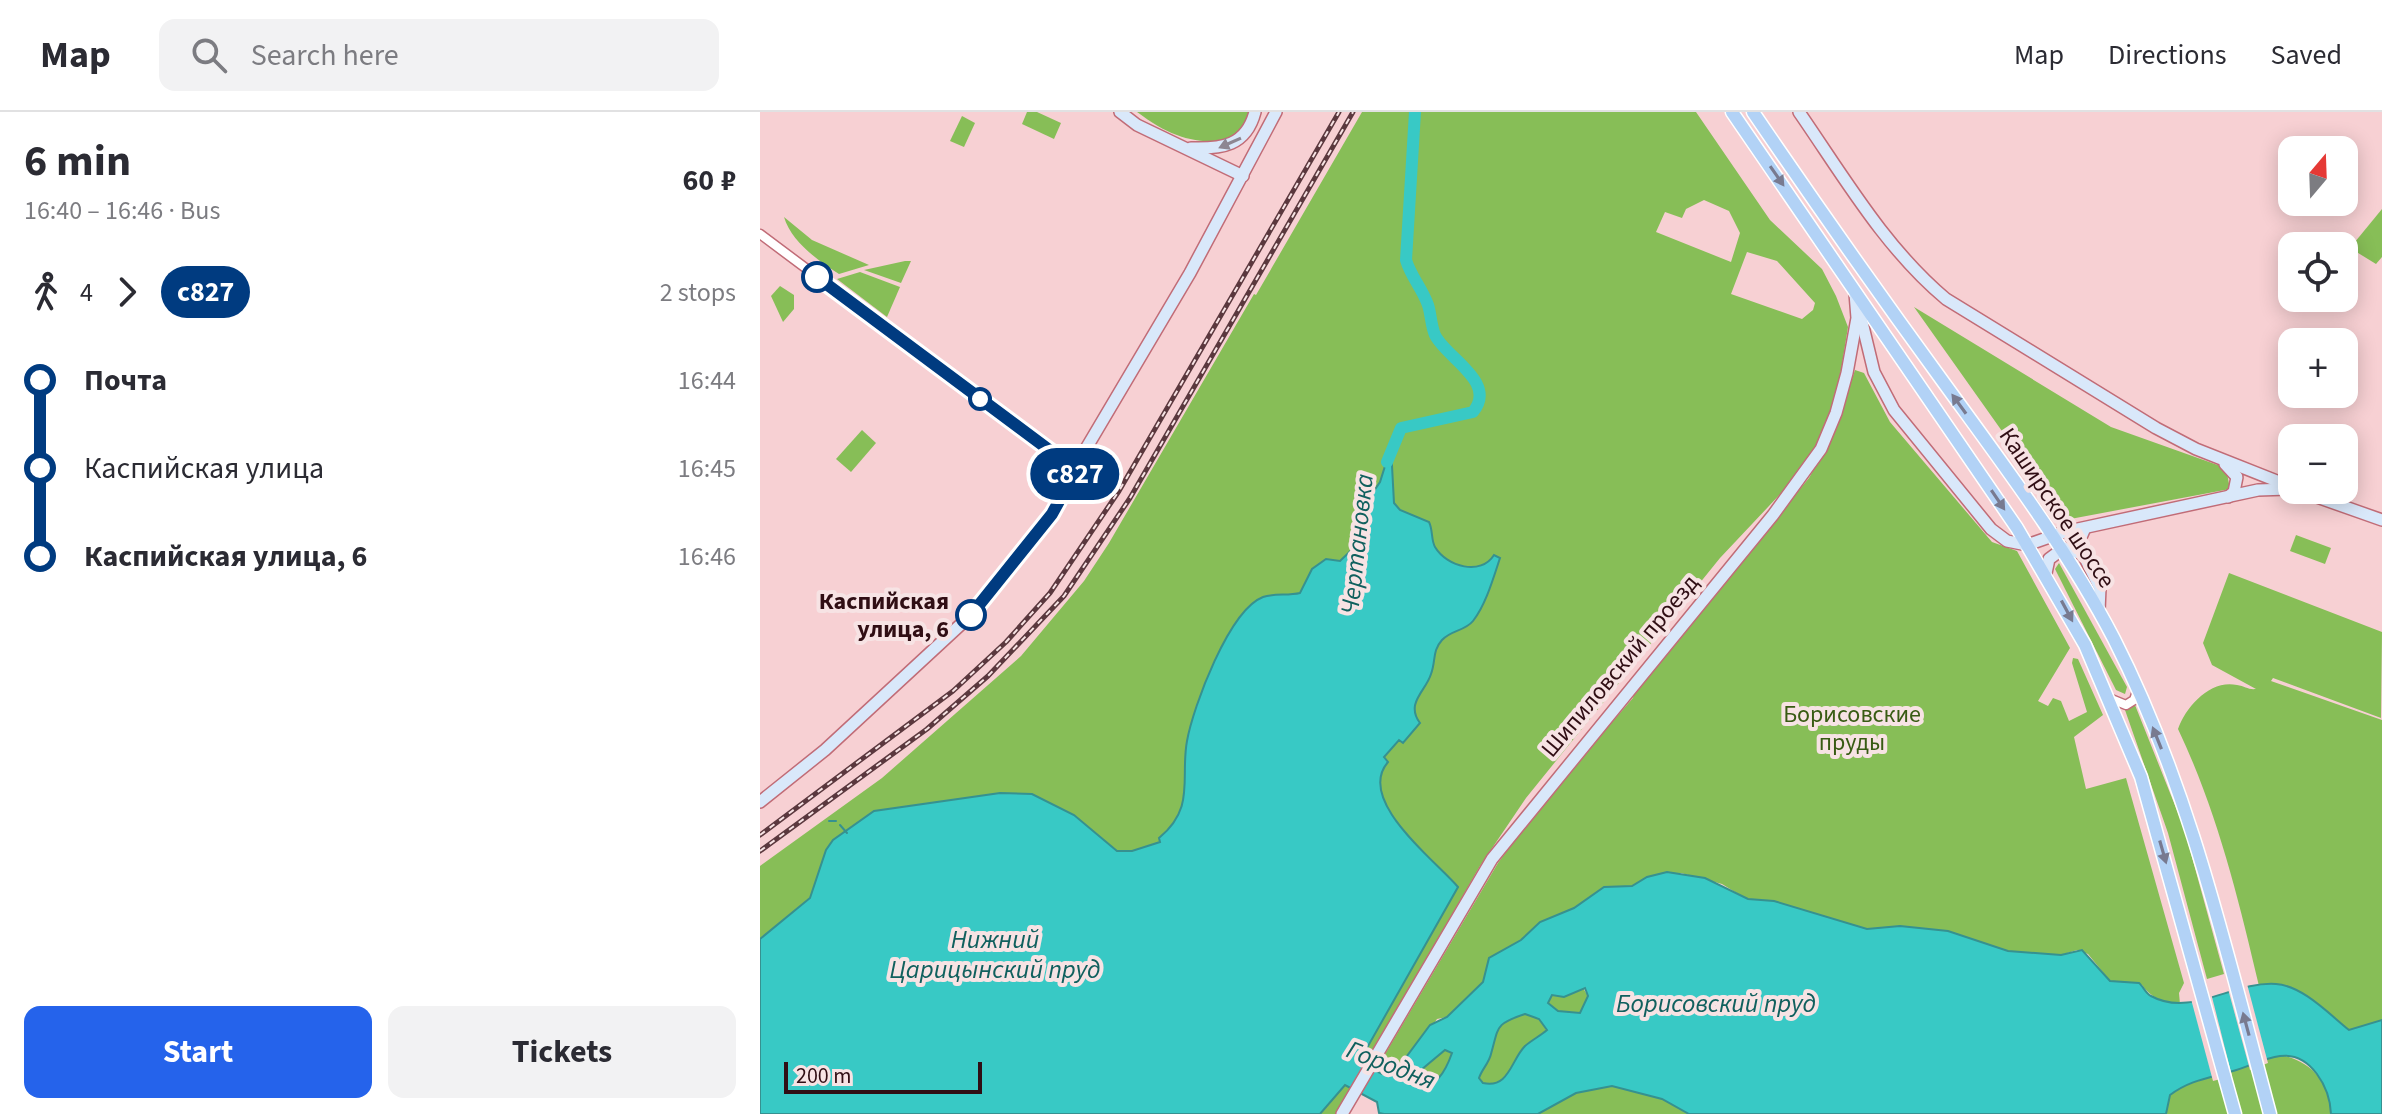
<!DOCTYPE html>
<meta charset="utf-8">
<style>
body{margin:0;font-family:"Source Sans 3",sans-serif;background:#f2f2f3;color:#2b2b33;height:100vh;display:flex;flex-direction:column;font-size:30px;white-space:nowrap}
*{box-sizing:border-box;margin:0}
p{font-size:26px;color:#7c7c81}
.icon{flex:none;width:44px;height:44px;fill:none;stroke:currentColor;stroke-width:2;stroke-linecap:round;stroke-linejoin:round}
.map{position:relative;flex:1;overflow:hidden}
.details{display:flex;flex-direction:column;background:#fff;width:760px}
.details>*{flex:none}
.badge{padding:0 16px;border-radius:26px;font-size:28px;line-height:52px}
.needle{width:52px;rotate:19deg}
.buttons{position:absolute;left:1518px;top:24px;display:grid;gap:16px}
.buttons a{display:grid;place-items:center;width:80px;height:80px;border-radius:16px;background:#fff;box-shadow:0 4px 20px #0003;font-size:40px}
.scale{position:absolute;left:24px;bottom:20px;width:198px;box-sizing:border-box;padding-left:8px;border:4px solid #300e14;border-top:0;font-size:22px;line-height:28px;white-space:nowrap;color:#300e14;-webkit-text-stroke:6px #f7e3e4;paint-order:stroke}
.map>.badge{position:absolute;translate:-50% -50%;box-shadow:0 0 0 4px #fff}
.legs{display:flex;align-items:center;gap:12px;height:88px;padding:0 24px;font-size:26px}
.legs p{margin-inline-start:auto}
.headline{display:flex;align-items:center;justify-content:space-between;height:136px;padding:0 24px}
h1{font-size:44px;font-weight:700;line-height:60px}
.action{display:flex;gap:16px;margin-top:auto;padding:16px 24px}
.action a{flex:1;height:92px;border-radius:16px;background:#2563eb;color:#fff;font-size:32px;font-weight:700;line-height:92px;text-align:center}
.action a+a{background:#f2f2f3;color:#2b2b33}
ul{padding:0 24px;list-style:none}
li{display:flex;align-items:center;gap:28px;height:88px;font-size:30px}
li i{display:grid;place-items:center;width:12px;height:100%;margin:0 10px;background:currentColor}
li i::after{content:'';width:20px;height:20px;margin:-10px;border:6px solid;border-radius:50%;background:#fff}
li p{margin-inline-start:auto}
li:first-child i{background:linear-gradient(#0000 50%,currentColor 0)}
li:last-child i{background:linear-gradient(currentColor 50%,#0000 0)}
header{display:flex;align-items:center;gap:48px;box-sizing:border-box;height:112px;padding:0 40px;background:#fff;border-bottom:2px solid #e1e1e2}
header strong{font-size:38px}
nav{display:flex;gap:44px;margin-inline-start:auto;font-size:28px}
.search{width:560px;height:72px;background:#f2f2f3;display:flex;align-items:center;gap:20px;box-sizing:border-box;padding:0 28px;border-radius:16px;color:#7c7c81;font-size:30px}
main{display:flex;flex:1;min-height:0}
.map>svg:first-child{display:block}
</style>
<header>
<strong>Map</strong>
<div class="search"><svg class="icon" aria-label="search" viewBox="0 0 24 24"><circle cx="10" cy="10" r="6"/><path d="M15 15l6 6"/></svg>Search here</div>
<nav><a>Map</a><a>Directions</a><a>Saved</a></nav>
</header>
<main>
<section class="details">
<div class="headline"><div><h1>6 min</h1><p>16:40 – 16:46 · Bus</p></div><b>60 ₽</b></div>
<div class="legs"><svg class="icon" aria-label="walk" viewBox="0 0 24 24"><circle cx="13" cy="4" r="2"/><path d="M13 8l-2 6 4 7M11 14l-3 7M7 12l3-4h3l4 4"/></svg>4<svg class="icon" aria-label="forward" viewBox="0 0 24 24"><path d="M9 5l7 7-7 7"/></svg><b class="badge" style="background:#003b80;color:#fff">с827</b><p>2 stops</p></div>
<ul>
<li><i style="color:#003b80"></i><b>Почта</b><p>16:44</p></li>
<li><i style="color:#003b80"></i><span>Каспийская улица</span><p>16:45</p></li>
<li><i style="color:#003b80"></i><b>Каспийская улица, 6</b><p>16:46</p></li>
</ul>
<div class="action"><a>Start</a><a>Tickets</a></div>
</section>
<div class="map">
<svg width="1622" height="1002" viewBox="0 0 1622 1002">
<rect width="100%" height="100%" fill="#f7d0d3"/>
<!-- green -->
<g fill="#87be57" fill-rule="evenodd">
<polygon points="267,0 277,0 301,11 294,27 262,12"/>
<path d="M377 0H492L489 11 473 29C432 32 411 25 377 0Z"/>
<path d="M602 0H936L1010 108 1062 157 1076 184 1088 215 1076 290 1064 319 1041 360 960 446 766 686 720 754 577 1002H0V754L122 666 261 544 324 469 349 431 494 182 496 183ZM944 88 969 99 980 121 971 150 896 120 905 100 922 106 926 97ZM987 140 1017 149 1055 191 1053 198 1042 207 971 182Z"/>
<polygon points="202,4 215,11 204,35 190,29"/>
<polygon points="1622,97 1622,145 1616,152 1590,136"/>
<path d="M24 105 52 128 109 153 79 162C57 148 31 129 24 105Z"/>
<polygon points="145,149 151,149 141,171 104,158"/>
<polygon points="100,160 140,175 127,205 77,167"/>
<polygon points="20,174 34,183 34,197 23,210 11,184"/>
<polygon points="1154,195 1351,315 1466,356 1470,377 1305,408"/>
<path d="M1095 258 1104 261 1130 310 1232 430 1257 439 1310 536 1278 589 1288 594 1293 586 1301 589 1309 609 1327 600 1312 551 1313 546 1318 547 1343 603 1314 625 1326 677 1366 666 1424 871 1419 881 1420 892C1404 891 1391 886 1382 873L1350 869 1328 842 1317 838 1301 843 1248 839 1188 819 1140 814 1107 817 1014 789 988 788 962 772 921 761 872 774 844 775 814 796 778 812 714 879 687 905 677 907C664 925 641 972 615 959L738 751 780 693 873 586 875 576 1049 366 1074 321Z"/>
<polygon points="102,318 116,331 91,360 76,347"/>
<polygon points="1536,423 1571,436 1565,452 1530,439"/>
<polygon points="1299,451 1367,575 1365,582 1356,578 1295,457"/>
<path d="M1469 461 1622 520 1621 606 1513 566 1511 569 1622 608V908L1589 918C1561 895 1536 871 1499 874 1478 785 1457 699 1418 617 1426 594 1451 567 1477 573 1485 574 1488 578 1496 577L1452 553 1443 531Z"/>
<polygon points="1375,593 1424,716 1464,862 1447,867 1408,721 1365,598"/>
<polygon points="823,876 828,884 820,901 797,899 788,891 792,883 804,885"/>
<path d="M765 902 779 907 787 919C780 924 772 928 765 934 751 948 749 977 723 971L719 966C722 957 729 951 731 943 739 914 735 912 765 902Z"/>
<path d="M685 938 692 939V942C685 959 675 980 654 972L655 963Z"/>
<path d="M1521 943C1552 949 1571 972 1571 1002H1406L1410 983 1432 969Z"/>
<polygon points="852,974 902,987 929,1002 778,1002 816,981"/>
</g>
<!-- water -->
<path fill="#38c9c5" stroke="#369190" stroke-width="2" fill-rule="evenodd" d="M631 335 634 391 640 398 669 410C673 418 671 428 675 435 687 455 721 464 734 443L740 446C733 467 726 492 713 509 705 519 691 518 682 528 672 539 676 549 671 562 666 579 645 591 660 611L643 631 639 628 624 645 628 650C595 688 676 749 698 775L599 950 622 962 635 960 670 913 687 905 723 870 729 846 761 828 780 810 814 796 844 775 872 774 887 765 907 760 945 766 988 787 1014 789 1107 817 1140 814 1188 819 1248 839 1301 843 1322 838 1350 869 1379 871C1383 874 1386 882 1391 884 1431 906 1473 869 1516 872 1543 874 1569 902 1589 918L1622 908V1002H1571C1570 976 1551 940 1520 944 1504 946 1488 955 1473 959 1449 966 1430 968 1410 983L1406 1002H929L902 987 852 974 816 981 778 1002H624L619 1001 617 990 585 973 560 1002H0V827L50 786 66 738 73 728 114 699 240 681 272 682 314 703 357 739H372L400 730 399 726C436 696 420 666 427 629 433 595 469 498 503 485 514 481 528 484 540 481L552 457 566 447 580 449C598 431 617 420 605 392L620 370ZM825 876 828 884 820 901 798 899 788 891 792 883 804 885ZM765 902 779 907 787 918C780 924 772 928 765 934 751 948 749 977 723 971L719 966C722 957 729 951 731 942 739 914 735 912 765 902ZM685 938 692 941C686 958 676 979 654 972L655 963Z"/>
<!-- pier -->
<g fill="#f7d0d3">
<polygon points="1487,872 1508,951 1490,958 1468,877"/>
<polygon points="1451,881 1472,964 1453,969 1431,887"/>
</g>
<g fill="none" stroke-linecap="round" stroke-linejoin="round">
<!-- stream -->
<g stroke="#369190" stroke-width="2">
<polyline points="69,709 76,709"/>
<polyline points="80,713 87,721"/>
</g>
<!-- river -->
<path stroke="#38c9c5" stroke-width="12" d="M627 350 641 316 713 300C738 270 686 246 675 223 671 214 671 202 668 193 662 176 651 165 646 148L655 0"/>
<!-- minor casing -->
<g stroke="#c16c77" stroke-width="11">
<g id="minor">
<polyline points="0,122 316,358"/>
<polyline points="1349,586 1366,593 1374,588 1377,579"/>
</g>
</g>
<!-- secondary casing -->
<g stroke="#c16c77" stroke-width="14">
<g id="secondary">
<polyline points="360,0 377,13 483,64"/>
<path d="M1039 0C1084 65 1125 136 1186 187L1396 316 1436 337 1532 375"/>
<path d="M431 36C462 37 486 34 495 0"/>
<polyline points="1100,202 1114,260 1134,298 1231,417 1247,429 1267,433 1304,420 1498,378 1530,377"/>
<polyline points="1465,352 1477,365 1474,380 1468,385"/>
<polyline points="1537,378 1622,408"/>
<polyline points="1325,416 1318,432 1340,476 1339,499"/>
<polyline points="1286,461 1289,447 1304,436 1322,442"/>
<polyline points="0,690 65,638 211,503 274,427 310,374 324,340 430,161 516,0"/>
<polyline points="582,1002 732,747 1013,403 1061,337 1076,301 1087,261 1097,206 1095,181"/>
</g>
</g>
<!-- primary casing -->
<g stroke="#fff" stroke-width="15">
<g id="primary">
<polyline points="972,0 1257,416 1325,533 1381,665 1475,1002"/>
<path d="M993 0C1055 91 1119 182 1184 271 1245 355 1306 435 1354 527 1430 676 1467 842 1510 1002"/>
</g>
</g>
<!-- minor -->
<use href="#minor" stroke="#fff" stroke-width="8"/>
<!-- secondary -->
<use href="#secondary" stroke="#d9e8fa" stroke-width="11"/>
<!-- primary -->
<use href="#primary" stroke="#b2d2f6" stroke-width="12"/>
<!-- rail casing -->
<g stroke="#5b383e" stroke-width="5">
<g id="rail">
<polyline points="0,723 193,579 246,530 290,481 359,379 579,0"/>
<polyline points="0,739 167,617 228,564 304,484 370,386 593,0"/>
</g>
</g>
<!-- rail -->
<use href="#rail" stroke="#f7e3e4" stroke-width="2" stroke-dasharray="6" stroke-linecap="butt"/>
</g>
<!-- one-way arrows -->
<defs><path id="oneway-solid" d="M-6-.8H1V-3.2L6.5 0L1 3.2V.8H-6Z" transform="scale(2)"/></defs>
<use fill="#8d8692" href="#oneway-solid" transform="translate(470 31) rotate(156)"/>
<g fill="#787a90">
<use href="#oneway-solid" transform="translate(1017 64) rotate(55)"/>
<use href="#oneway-solid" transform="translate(1199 292) rotate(-126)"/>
<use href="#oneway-solid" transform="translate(1238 388) rotate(56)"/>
<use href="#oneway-solid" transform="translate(1307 499) rotate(62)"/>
<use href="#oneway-solid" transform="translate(1397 626) rotate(-112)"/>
<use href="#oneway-solid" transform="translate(1403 740) rotate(74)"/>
<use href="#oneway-solid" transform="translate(1486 912) rotate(-105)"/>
</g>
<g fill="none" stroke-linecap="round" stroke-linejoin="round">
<!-- line-1 casing -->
<g stroke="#fff" stroke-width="18">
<polyline id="line-1" points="57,165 316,358 292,402 211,503"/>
</g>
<!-- line-1 -->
<use href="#line-1" stroke="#003b80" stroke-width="12"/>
</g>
<!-- markers -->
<g fill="#fff" stroke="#003b80" stroke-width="4">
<circle cx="57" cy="165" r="14"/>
<circle cx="220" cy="287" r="10"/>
<circle cx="211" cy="503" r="14"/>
</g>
<g text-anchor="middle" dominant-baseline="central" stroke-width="8" stroke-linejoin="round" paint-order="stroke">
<!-- street labels -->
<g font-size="24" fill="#300e14" stroke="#f7e3e4">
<text transform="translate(1297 396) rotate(56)">Каширское шоссе</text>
<text transform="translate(860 554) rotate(-50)">Шипиловский проезд</text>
</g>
<!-- stop labels -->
<g font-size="24" font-weight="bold" fill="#300e14" stroke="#f7e3e4" text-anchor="end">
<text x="189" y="489">Каспийская<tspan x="189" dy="28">улица, 6</tspan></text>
</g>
<!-- park labels -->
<g font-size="24" fill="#385b13" stroke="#f7e3e4">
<text x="1092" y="602">Борисовские<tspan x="1092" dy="28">пруды</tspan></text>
</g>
<!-- water labels -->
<g font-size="26" font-style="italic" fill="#10605e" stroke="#f7e3e4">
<text transform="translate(597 432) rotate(-84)">Чертановка</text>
<text x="235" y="827">Нижний<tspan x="235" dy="30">Царицынский пруд</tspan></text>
<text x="956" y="891">Борисовский пруд</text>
<text transform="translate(631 953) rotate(21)">Городня</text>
</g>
</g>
</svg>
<div class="buttons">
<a><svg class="needle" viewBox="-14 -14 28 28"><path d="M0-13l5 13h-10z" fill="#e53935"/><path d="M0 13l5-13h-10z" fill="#7c7c81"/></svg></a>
<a><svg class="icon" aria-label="locate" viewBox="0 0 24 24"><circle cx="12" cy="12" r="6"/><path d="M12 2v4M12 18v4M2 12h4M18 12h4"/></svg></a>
<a>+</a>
<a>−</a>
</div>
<div class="scale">200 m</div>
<b class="badge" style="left:315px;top:362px;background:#003b80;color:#fff">с827</b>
</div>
</main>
